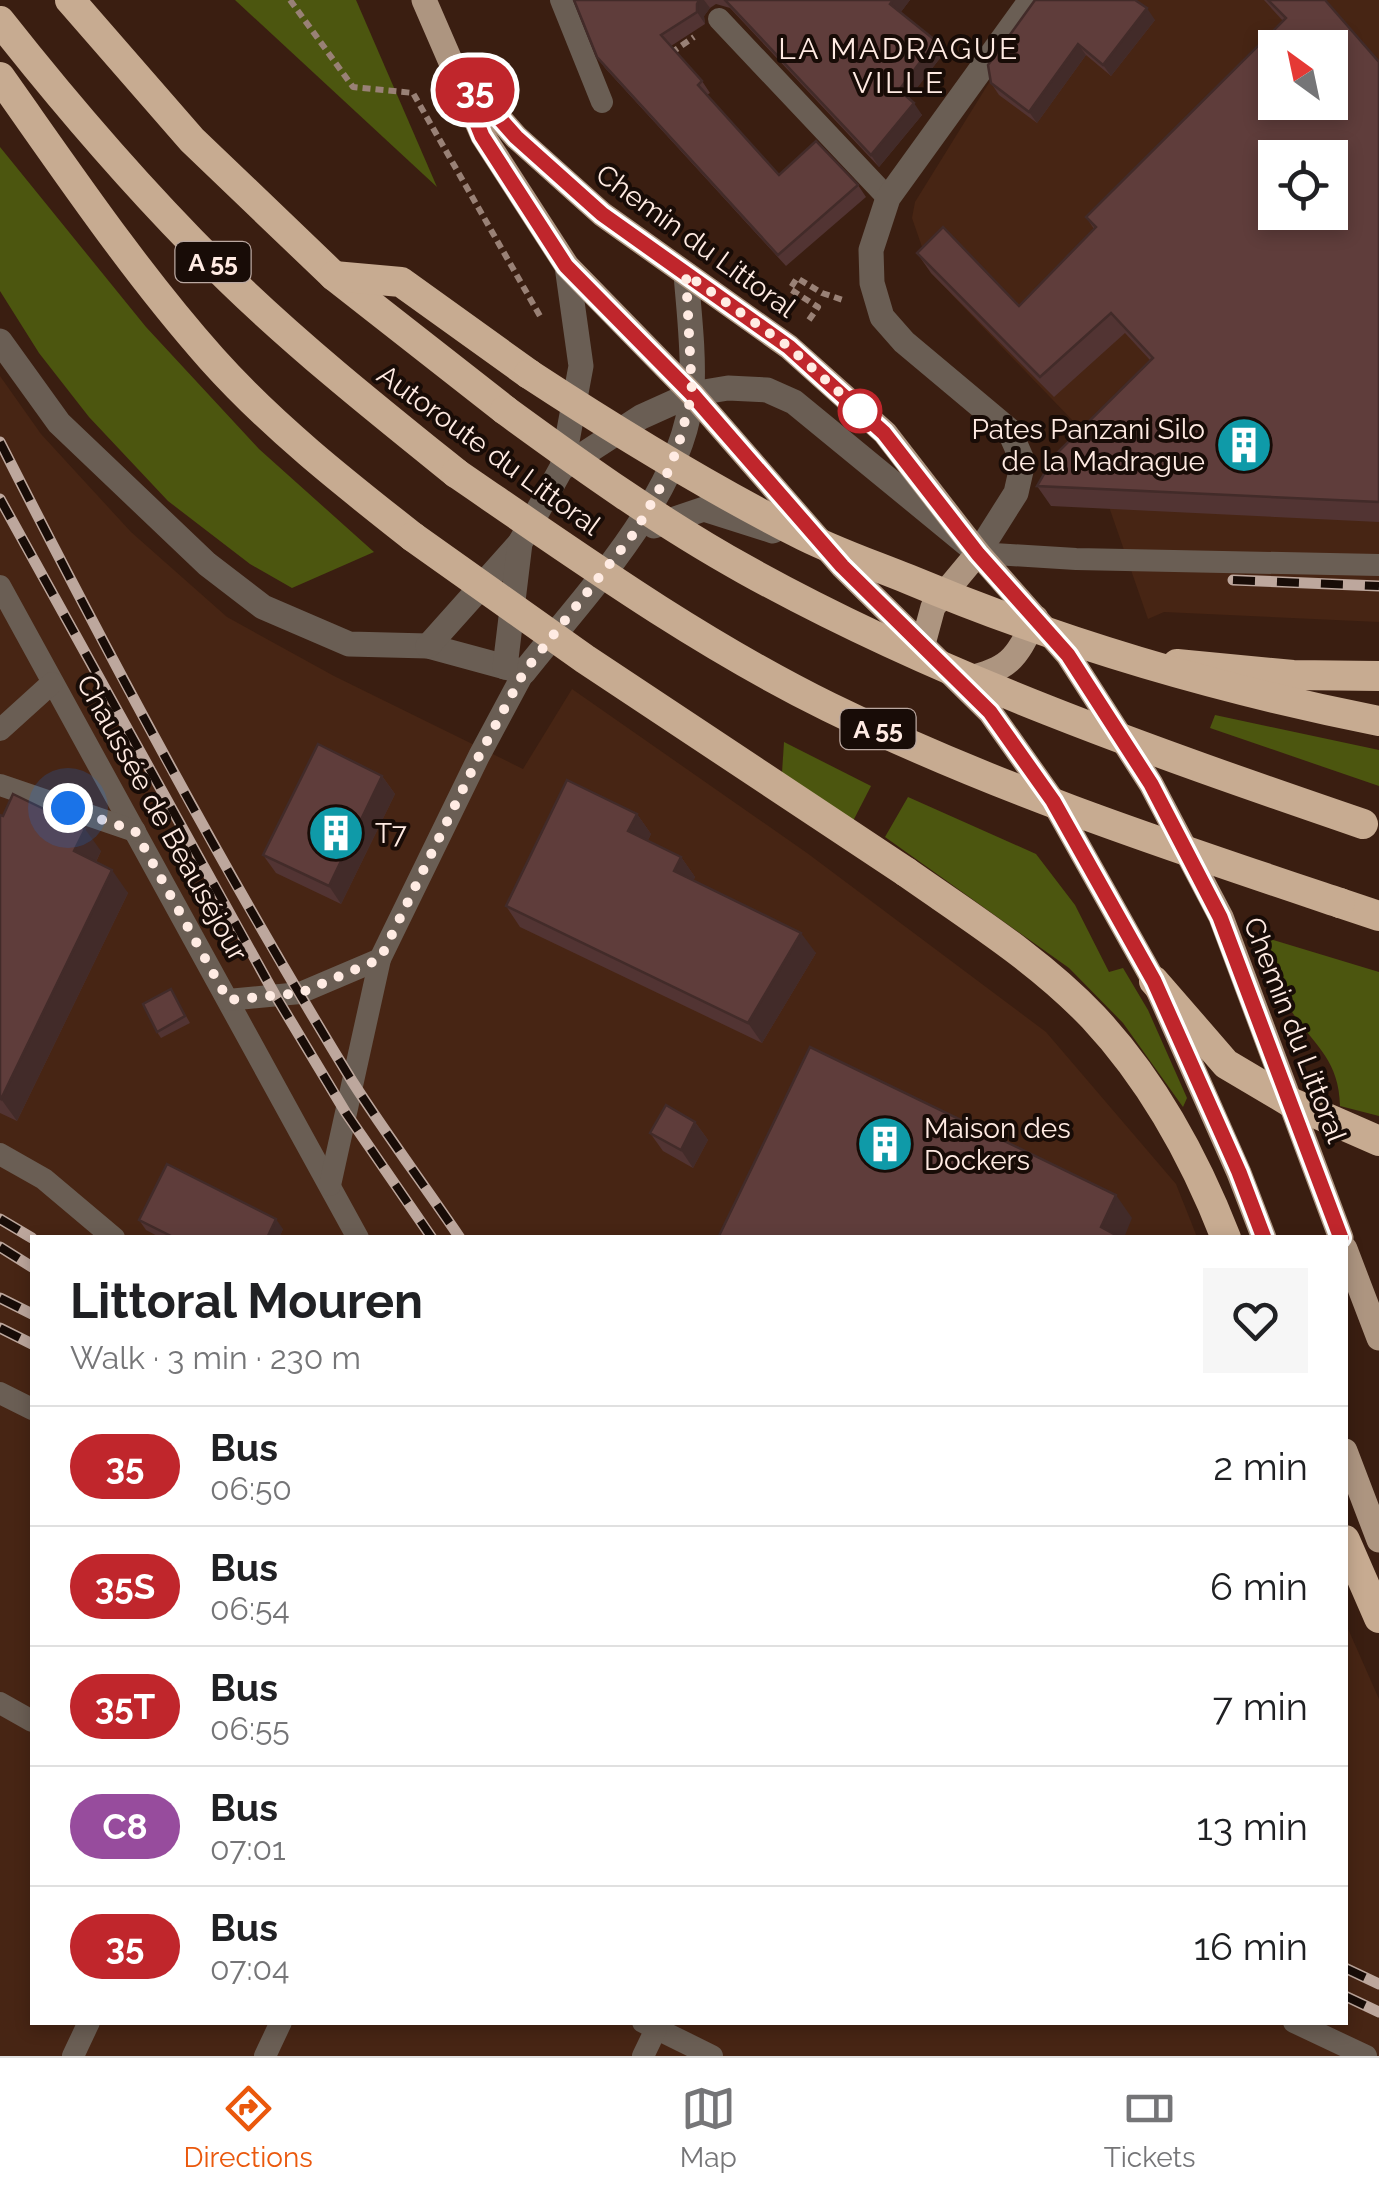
<!DOCTYPE html>
<meta charset="utf-8">
<style>
body{margin:0;font-family:Raleway,sans-serif;background:#f6f6f6;color:#202124;height:100vh;display:flex;flex-direction:column;font-size:38px;white-space:nowrap}
*{box-sizing:border-box;margin:0}
p{font-size:32px;color:#757577}
.icon{flex:none;width:55px;height:55px;fill:none;stroke:currentColor;stroke-width:2;stroke-linecap:round;stroke-linejoin:round}
.map{position:relative;flex:1;overflow:hidden}
.sheet{position:absolute;left:30px;top:1235px;width:1318px;height:790px;display:flex;flex-direction:column;background:#fff;border-radius:0px;box-shadow:0 5px 15px #0003}
.sheet>*{flex:none}
.badge{padding:0 20px;border-radius:32px;font-size:35px;line-height:65px}
.needle{width:65px;rotate:327deg}
.fabs{position:absolute;left:1258px;top:30px;display:grid;gap:20px}
.fabs a{display:grid;place-items:center;width:90px;height:90px;border-radius:0px;background:#fff;box-shadow:0 5px 15px #0003;font-size:50px}
.you{position:absolute;width:50px;height:50px;margin:-25px;border:8px solid #fff;border-radius:50%;background:#1a73e8;box-shadow:0 0 0 15px #1a73e833}
.map>.badge{position:absolute;translate:-50% -50%;box-shadow:0 0 0 5px #fff}
.round{display:grid;place-items:center;flex:none;width:105px;height:105px;border-radius:0px;background:#f6f6f6}
.headline{display:flex;align-items:center;justify-content:space-between;height:170px;padding:0 40px}
h1{font-size:48px;font-weight:700;line-height:75px}
ul{padding:0;list-style:none}
li{display:flex;align-items:center;gap:30px;height:120px;padding:0 40px;border-top:2px solid #e0e0e0}
li div{flex:1}
li b{display:block;font-size:38px}
li em{font-style:normal}
li .badge{min-width:110px;font-weight:700;text-align:center}
.tabs{display:flex;justify-content:space-around;align-items:center;height:140px;border-top:2px solid #e0e0e0;background:#fff;font-size:28px;color:#757577}
.tabs a{display:grid;justify-items:center;gap:5px}
.tabs .current{color:#ea580c}
.map>svg:first-child{display:block}
</style>
<div class="map">
<svg width="1379" height="2056" viewBox="0 0 1379 2056">
<rect width="100%" height="100%" fill="#3a1e11"/>
<!-- built -->
<g fill="#472514" fill-rule="evenodd">
<path d="M1051 0H1379V622L1164 612 1148 619 1107 501 1097 446 931 273 912 218 915 202 995 73ZM1275 48H1330V102H1275ZM1275 158H1330V212H1275Z"/>
<polygon points="0,376 41,434 131,532 227,617 334,676 523,769 572,689 807,853 1046,1032 1176,1184 1197,1237 32,1238 32,2022 1345,2022 1345,1622 1379,1699 1379,2056 0,2056"/>
</g>
<!-- green -->
<g fill="#4c560f">
<polygon points="235,0 356,0 437,187"/>
<polygon points="0,147 146,327 259,449 374,552 292,588 250,564 168,501 89,417 39,353 0,291"/>
<polygon points="1215,715 1379,750 1379,786 1210,728"/>
<polygon points="784,742 871,786 852,823 782,773"/>
<polygon points="908,797 1036,854 1075,905 1109,972 1123,968 1148,1010 1187,1098 1183,1107 1123,1023 1069,968 885,837"/>
<path d="M1257 935 1379 972V1116L1340 1106C1339 1058 1313 1045 1290 1009 1276 987 1268 959 1257 935Z"/>
</g>
<g fill="none" stroke-linecap="round" stroke-linejoin="round">
<!-- path -->
<g stroke="#998176" stroke-width="6" stroke-dasharray="8 5" stroke-linecap="butt">
<polyline points="290,0 353,87 413,93 540,316"/>
<polyline points="671,53 694,37"/>
<polyline points="809,320 818,307 790,289 797,278 822,293 846,301"/>
</g>
<!-- service -->
<g stroke="#6a5e54" stroke-width="22">
<polyline points="561,0 602,102"/>
<polyline points="719,19 888,198"/>
<polyline points="978,553 1076,559 1379,565"/>
<polyline points="0,586 358,1238"/>
<polyline points="0,730 52,683"/>
<polyline points="0,785 135,831"/>
<polyline points="228,1000 300,993 380,959"/>
<polyline points="0,1154 44,1179 114,1238"/>
<polyline points="330,1185 380,959 479,756 524,672"/>
<polyline points="0,1393 32,1409"/>
<polyline points="0,1703 32,1721"/>
<polyline points="643,2022 712,2056"/>
<polyline points="1294,2022 1366,2056"/>
<polyline points="73,2056 89,2022"/>
<polyline points="265,2056 281,2022"/>
<polyline points="643,2056 656,2029"/>
</g>
<!-- minor -->
<g stroke="#6a5e54" stroke-width="25">
<path d="M0 341 59 423 207 564 263 607 349 644 428 646 524 672C584 596 686 491 692 390 694 352 689 313 686 274"/>
<polyline points="562,468 581,366 567,266"/>
<polyline points="654,526 704,509 773,531"/>
<polyline points="428,646 520,543"/>
<polyline points="505,667 520,543 561,469 641,417 692,394 728,388 767,390 794,402 978,553 1016,493 1023,462 1009,430 904,342 882,317 872,283 871,250 888,198 1031,0"/>
</g>
<!-- primary -->
<g stroke="#ad9580" stroke-width="25">
<polyline points="424,0 483,136 567,266 692,394 842,566 990,712 1053,801 1154,981 1239,1173 1264,1238"/>
<polyline points="467,82 516,137 602,214 789,347 885,433 978,553 1068,655 1151,784 1221,917 1341,1238"/>
<polyline points="923,644 933,607 978,553"/>
<path d="M964 680C1012 667 1014 661 1036 618"/>
<polyline points="1345,1249 1379,1338"/>
<polyline points="1345,1451 1379,1540"/>
</g>
<!-- motorway -->
<g stroke="#c7ab91" stroke-width="30">
<polyline points="70,0 192,140 334,276 505,410"/>
<path d="M0 21C71 111 147 199 229 279 300 348 379 411 456 473"/>
<path d="M0 77C68 173 134 271 212 359 272 426 343 482 413 537"/>
<polyline points="334,276 401,282 529,374"/>
<polyline points="1177,664 1293,675 1379,676"/>
<path d="M906 872C970 917 1039 960 1093 1017 1153 1081 1194 1156 1226 1238"/>
<polyline points="1340,903 1379,916"/>
<polyline points="1154,981 1226,1064 1290,1102 1379,1141"/>
<polyline points="1345,1540 1379,1618"/>
</g>
<!-- rail casing -->
<g stroke="#bda79d" stroke-width="11">
<g id="rail">
<path d="M0 442C110 659 225 874 352 1081 386 1134 424 1185 460 1238"/>
<polyline points="0,499 275,995 346,1113 432,1238"/>
<polyline points="1233,580 1379,586"/>
<polyline points="0,1219 32,1238"/>
<polyline points="0,1247 32,1267"/>
<polyline points="0,1298 32,1314"/>
<polyline points="0,1328 32,1344"/>
<polyline points="1345,1968 1379,1984"/>
<polyline points="1345,1996 1379,2012"/>
</g>
</g>
<!-- rail -->
<use href="#rail" stroke="#180c07" stroke-width="8" stroke-dasharray="22" stroke-linecap="butt"/>
<!-- motorway-bridge -->
<g stroke="#c7ab91" stroke-width="30">
<path d="M529 374C616 431 704 485 796 532 832 551 871 564 908 579 1060 643 1217 689 1379 721"/>
<path d="M505 410C583 467 661 523 746 570 940 678 1153 752 1363 824"/>
<path d="M456 473C577 556 697 642 829 707 994 788 1167 845 1340 903"/>
<polyline points="413,537 585,659 906,872"/>
</g>
</g>
<!-- wall -->
<g fill="#523433">
<polygon points="574,0 910,0 900,13 936,41 944,53 908,99 922,115 879,167 730,8 716,4 710,8 704,16 705,24 671,46 702,81 710,93 707,95 779,175 858,185 866,197 786,266 605,68 597,57"/>
<polygon points="1035,0 1155,20 1111,76 1086,55 1037,123 999,95 991,83"/>
<polygon points="1264,0 1325,0 1379,62 1379,522 1051,506 1037,486 1150,360 1125,333 1054,397 931,273 917,253 1019,306 1094,229 1086,217 1283,21"/>
<polygon points="382,776 395,794 341,904 276,873 263,855"/>
<polygon points="637,814 651,834 648,840 681,857 695,877 693,881 816,953 762,1043 520,927 506,906"/>
<polygon points="0,815 101,851 96,862 128,893 17,1121 0,1113"/>
<polygon points="171,989 190,1023 161,1038 157,1032"/>
<polygon points="695,1122 708,1140 693,1168 663,1151 650,1133"/>
<polygon points="139,1220 283,1229 279,1238 161,1238 146,1230"/>
</g>
<!-- shaded-wall -->
<g fill="#422b29">
<polygon points="699,0 704,0 710,8 704,16 705,24 697,12 697,4"/>
<polygon points="893,0 910,0 898,16 890,4"/>
<polygon points="1147,8 1155,20 1111,76 1103,65"/>
<polygon points="936,41 944,53 907,101 899,90"/>
<polygon points="1078,44 1086,55 1037,123 1029,112"/>
<polygon points="914,103 922,115 879,167 871,155"/>
<polygon points="382,776 395,794 341,904 329,886"/>
<polygon points="637,814 651,834 643,851 628,831"/>
<polygon points="85,829 101,851 90,874 74,851"/>
<polygon points="681,857 695,877 688,891 674,871"/>
<polygon points="112,870 128,893 17,1121 1,1099"/>
<polygon points="801,933 816,953 762,1043 748,1023"/>
<polygon points="695,1122 708,1140 693,1168 681,1150"/>
<polygon points="1116,1195 1132,1218 1124,1238 1109,1238 1101,1227"/>
<polygon points="276,1219 283,1229 279,1238 267,1238"/>
</g>
<!-- building -->
<g fill="#5f3d3b" stroke="#422b29" stroke-width="2.5" fill-rule="evenodd">
<polygon points="574,0 699,0 697,4 697,12 661,35 702,81 698,85 779,175 816,141 858,185 778,255 597,57"/>
<polygon points="725,0 893,0 890,4 936,41 899,90 914,103 871,155"/>
<polygon points="1035,0 1135,0 1147,8 1103,65 1078,44 1029,112 991,83 988,65"/>
<path d="M1268 0H1325L1379 62V502L1037 486 1055 455 1153 358 1111 313 1040 377 917 253 943 227 1019 306 1096 227 1086 217 1286 18ZM1275 48H1330V102H1275ZM1275 158H1330V212H1275Z"/>
<polygon points="318,744 382,776 329,886 263,855"/>
<polygon points="567,780 637,814 628,831 681,857 674,871 801,933 748,1023 506,906"/>
<polygon points="13,794 85,829 74,851 112,870 1,1099 0,1098 0,815 3,816"/>
<polygon points="171,989 185,1016 157,1032 143,1004"/>
<polygon points="810,1047 1116,1195 1101,1227 1121,1238 718,1238"/>
<polygon points="666,1105 695,1122 681,1150 650,1133"/>
<polygon points="167,1164 276,1219 267,1238 175,1238 139,1220"/>
</g>
<g fill="none" stroke-linecap="round" stroke-linejoin="round">
<!-- line casing -->
<g stroke="#fff" stroke-width="22">
<polyline id="line" points="1264,1238 1239,1172 1154,981 1053,801 990,712 842,566 692,394 566,266 482,136 454,67 516,137 602,214 789,347 884,433 978,554 1068,655 1151,784 1220,917 1341,1238"/>
</g>
<!-- line -->
<use href="#line" stroke="#c0262c" stroke-width="15"/>
<!-- walk -->
<polyline stroke="#ffebe3" stroke-width="10" stroke-dasharray="0 18" points="68,808 135,831 228,1000 300,993 380,959 479,756 524,672 635,532 664,481 678,447 692,394 686,274 789,347 860,411"/>
</g>
<!-- icons -->
<defs>
<g id="building-disc" transform="scale(2.875)"><circle r="9.5" fill="#0f9aa8" stroke="#180c07"/><path d="M-4-6H4V6H1V3H-1V6H-4ZM-2.5-4.3h1.7v1.8h-1.7ZM.8-4.3h1.7v1.8H.8ZM-2.5-1h1.7V.8h-1.7ZM.8-1h1.7V.8H.8Z" fill="#fff"/></g>
</defs>
<g fill-rule="evenodd">
<use href="#building-disc" x="1244" y="445"/>
<use href="#building-disc" x="336" y="833"/>
<use href="#building-disc" x="885" y="1144"/>
</g>
<!-- markers -->
<circle fill="#fff" stroke="#c0262c" stroke-width="5" cx="860" cy="411" r="20"/>
<g text-anchor="middle" dominant-baseline="central" stroke-width="8" stroke-linejoin="round" paint-order="stroke">
<!-- shield labels -->
<g fill="#180c07" stroke="#baa8a1" stroke-width="2.5">
<rect x="175.5" y="242" width="75" height="40" rx="8"/>
<rect x="840.5" y="709" width="75" height="40" rx="8"/>
</g>
<g font-size="25" font-weight="bold" fill="#ffebe3">
<text x="213" y="262">A 55</text>
<text x="878" y="729">A 55</text>
</g>
<!-- street labels -->
<g font-size="28" fill="#ffebe3" stroke="#180c07">
<text transform="translate(696 241) rotate(36)">Chemin du Littoral</text>
<text transform="translate(489 450) rotate(36)">Autoroute du Littoral</text>
<text transform="translate(162 818) rotate(61)">Chaussée de Beauséjour</text>
<text transform="translate(1295 1030) rotate(69)">Chemin du Littoral</text>
</g>
<!-- poi labels -->
<g font-size="28" fill="#ffebe3" stroke="#180c07" text-anchor="start">
<text x="1205" y="429" text-anchor="end">Pates Panzani Silo<tspan x="1205" dy="32">de la Madrague</tspan></text>
<text x="375" y="833">T7</text>
<text x="924" y="1128">Maison des<tspan x="924" dy="32">Dockers</tspan></text>
</g>
<!-- neighbourhood labels -->
<g font-size="30" letter-spacing="2.5" fill="#ffebe3" stroke="#180c07">
<text x="899" y="48">LA MADRAGUE<tspan x="899" dy="34">VILLE</tspan></text>
</g>
</g>
</svg>
<div class="fabs">
<a><svg class="needle" viewBox="-14 -14 28 28"><path d="M0-13l5 13h-10z" fill="#e53935"/><path d="M0 13l5-13h-10z" fill="#757577"/></svg></a>
<a><svg class="icon" aria-label="locate" viewBox="0 0 24 24"><circle cx="12" cy="12" r="6"/><path d="M12 2v4M12 18v4M2 12h4M18 12h4"/></svg></a>
</div>
<div class="you" style="left:68px;top:808px"></div>
<b class="badge" style="left:475px;top:90px;background:#c0262c;color:#fff">35</b>
<section class="sheet">
<div class="headline"><div><h1>Littoral Mouren</h1><p>Walk · 3 min · 230 m</p></div><a class="round"><svg class="icon" aria-label="heart" viewBox="0 0 24 24"><path d="M12 20l-8-8c-3-5 5-10 8-4 3-6 11-1 8 4z"/></svg></a></div>
<ul>
<li><span class="badge" style="background:#c0262c;color:#fff">35</span><div><b>Bus</b><p>06:50</p></div><em>2 min</em></li>
<li><span class="badge" style="background:#c0262c;color:#fff">35S</span><div><b>Bus</b><p>06:54</p></div><em>6 min</em></li>
<li><span class="badge" style="background:#c0262c;color:#fff">35T</span><div><b>Bus</b><p>06:55</p></div><em>7 min</em></li>
<li><span class="badge" style="background:#974c9d;color:#fff">C8</span><div><b>Bus</b><p>07:01</p></div><em>13 min</em></li>
<li><span class="badge" style="background:#c0262c;color:#fff">35</span><div><b>Bus</b><p>07:04</p></div><em>16 min</em></li>
</ul>
</section>
</div>
<nav class="tabs">
<a class="current"><svg class="icon" aria-label="directions" viewBox="0 0 24 24"><path d="M12 3l9 9-9 9-9-9zM9 14v-3h6M13 9l2 2-2 2"/></svg>Directions</a>
<a><svg class="icon" aria-label="map" viewBox="0 0 24 24"><path d="M3 6l6-2 6 2 6-2v14l-6 2-6-2-6 2zM9 4v14M15 6v14"/></svg>Map</a>
<a><svg class="icon" aria-label="tickets" viewBox="0 0 24 24"><path d="M3 7h18v10H3zM15 7v10"/></svg>Tickets</a>
</nav>
